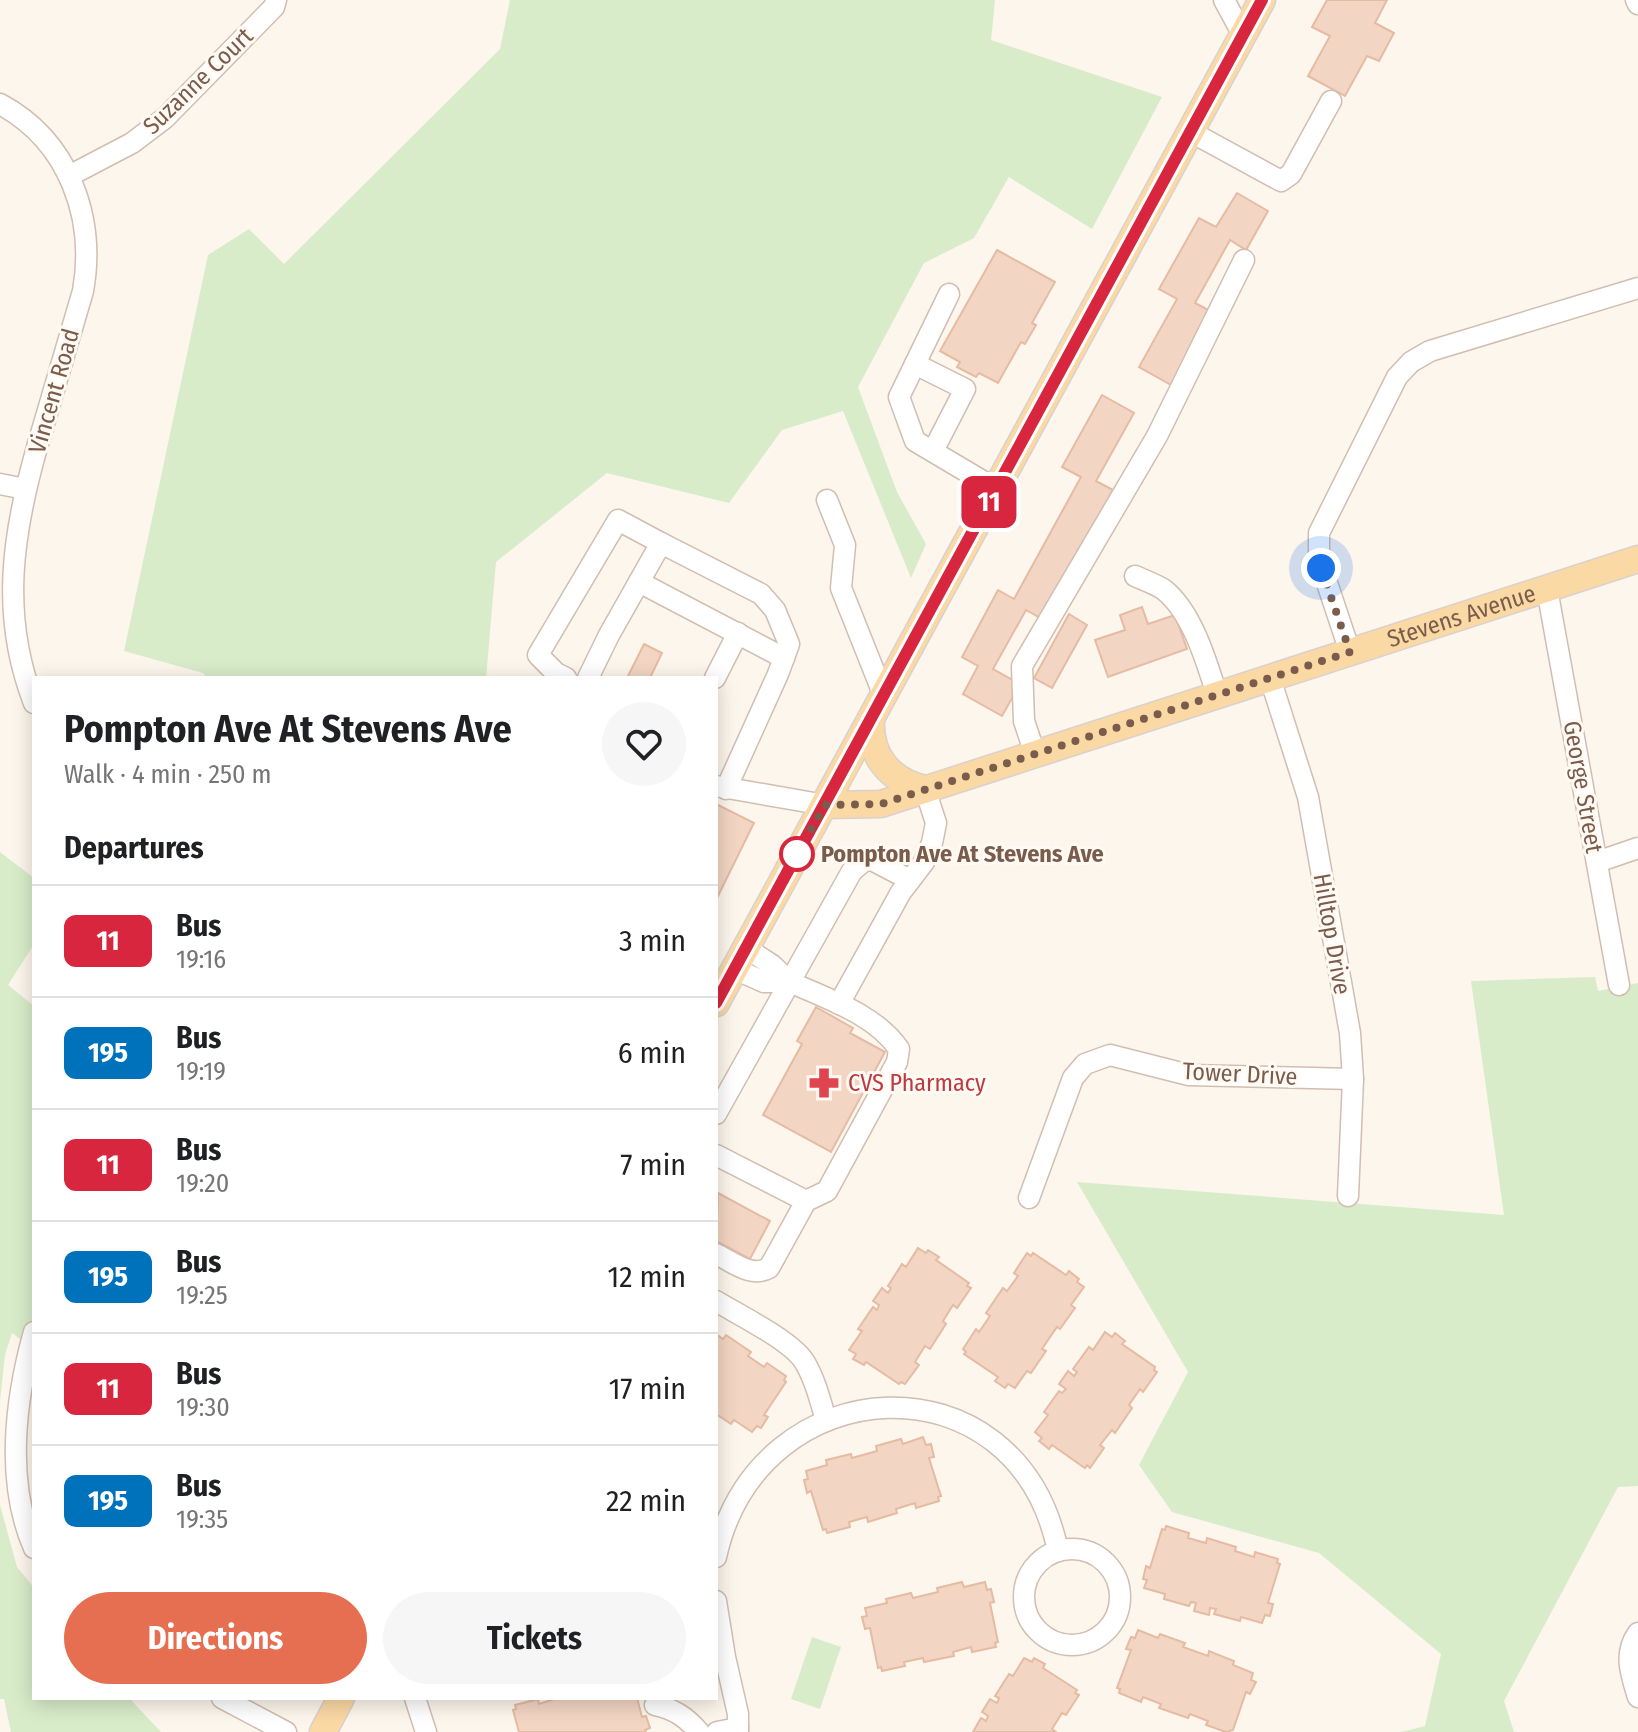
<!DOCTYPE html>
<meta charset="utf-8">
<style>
body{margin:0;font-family:"Fira Sans Condensed",sans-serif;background:#f6f6f6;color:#202124;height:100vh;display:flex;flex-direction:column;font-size:30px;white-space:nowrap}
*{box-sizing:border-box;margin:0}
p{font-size:26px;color:#757577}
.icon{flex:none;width:44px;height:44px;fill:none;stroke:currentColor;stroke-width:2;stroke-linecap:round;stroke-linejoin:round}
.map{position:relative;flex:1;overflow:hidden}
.side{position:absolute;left:32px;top:676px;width:686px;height:1024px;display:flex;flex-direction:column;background:#fff;border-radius:0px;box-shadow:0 4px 20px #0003}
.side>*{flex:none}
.badge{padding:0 16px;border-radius:12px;font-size:28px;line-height:52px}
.you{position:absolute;width:40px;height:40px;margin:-20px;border:6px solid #fff;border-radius:50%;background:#1a73e8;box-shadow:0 0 0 12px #1a73e833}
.map>.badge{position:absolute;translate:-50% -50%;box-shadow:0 0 0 4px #fff}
h2{padding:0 32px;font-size:30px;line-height:72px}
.round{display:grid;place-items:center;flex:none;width:84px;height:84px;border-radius:42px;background:#f6f6f6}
.head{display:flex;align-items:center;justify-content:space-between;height:136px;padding:0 32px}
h1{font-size:38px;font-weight:700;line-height:60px}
.cta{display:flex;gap:16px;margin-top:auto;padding:16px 32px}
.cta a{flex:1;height:92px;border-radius:48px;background:#e76f51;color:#fff;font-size:32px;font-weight:700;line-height:92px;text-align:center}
.cta a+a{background:#f6f6f6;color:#202124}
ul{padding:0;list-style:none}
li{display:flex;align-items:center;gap:24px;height:112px;padding:0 32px;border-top:2px solid #e0e0e0}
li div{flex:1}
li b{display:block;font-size:30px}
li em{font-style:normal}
li .badge{min-width:88px;font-weight:700;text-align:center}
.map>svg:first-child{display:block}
</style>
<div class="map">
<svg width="1638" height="1732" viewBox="0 0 1638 1732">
<rect width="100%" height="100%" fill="#fdf6ec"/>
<!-- green -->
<g fill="#d8ecc9">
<polygon points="510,0 995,0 991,40 1162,97 1092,229 1009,177 974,238 924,263 858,387 897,492 926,544 911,578 843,411 782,430 729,503 607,473 496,562 486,678 207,678 203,673 124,651 208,255 249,229 284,264 500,49"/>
<polygon points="0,852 34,878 34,944 8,985 34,1006 34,1349 12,1333 5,1355 0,1401"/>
<polygon points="1595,977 1598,991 1638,983 1638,1486 1618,1487 1504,1701 1514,1732 1401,1732 1425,1726 1441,1654 1319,1553 1172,1512 1139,1465 1188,1372 1077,1182 1504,1215 1471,981"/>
<polygon points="0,1505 17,1567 34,1588 34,1698 129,1698 161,1732 11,1732 4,1699 0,1699"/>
<polygon points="812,1637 841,1647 820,1709 791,1699"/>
</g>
<!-- building -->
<g fill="#f3d5c3" stroke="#e6bba3" stroke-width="2">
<polygon points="1327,0 1387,0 1375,23 1394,33 1379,61 1367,56 1345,96 1308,76 1330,36 1312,27"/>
<polygon points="1237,193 1268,211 1246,250 1230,240 1195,303 1212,312 1171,385 1139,367 1177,299 1159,289 1199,218 1216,227"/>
<polygon points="997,250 1055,282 1032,323 1036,325 1025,344 1021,342 998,383 979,373 976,377 957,367 960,362 940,351"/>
<polygon points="1102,395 1134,413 1096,481 1113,490 1042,619 1026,610 993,669 1020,684 1002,716 963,694 978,666 962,657 998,590 1014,599 1081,477 1062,467"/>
<polygon points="1142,607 1148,624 1175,615 1187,649 1108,677 1095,640 1125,630 1120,615"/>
<polygon points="1069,614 1087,625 1052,688 1034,678"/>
<polygon points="644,644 662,653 650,678 627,678"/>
<polygon points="716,804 754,823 716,900"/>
<polygon points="816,1007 853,1028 850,1033 885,1052 831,1152 763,1115 802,1044 797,1041"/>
<polygon points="718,1193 770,1221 750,1259 716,1241"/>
<polygon points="918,1248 926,1253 928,1250 939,1257 936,1260 969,1283 967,1286 971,1288 957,1308 953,1305 943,1321 946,1324 930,1349 925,1346 915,1362 919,1365 905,1384 901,1382 899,1384 866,1362 864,1365 853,1359 856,1354 849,1350 862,1331 858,1329 873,1307 877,1310 879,1305 873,1301 882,1288 888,1293 891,1288 888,1286 902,1264 906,1267"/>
<polygon points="1027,1253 1031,1256 1033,1253 1066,1275 1069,1271 1079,1279 1077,1282 1084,1287 1071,1305 1075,1308 1060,1329 1057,1327 1042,1349 1046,1351 1031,1373 1027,1371 1015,1388 1008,1384 1005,1388 995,1381 998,1377 964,1354 966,1352 963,1349 976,1329 979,1332 990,1316 986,1313 1003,1288 1007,1291 1018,1276 1014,1273"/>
<polygon points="1105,1332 1112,1337 1115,1333 1125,1341 1122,1344 1155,1367 1154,1370 1157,1372 1143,1392 1140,1389 1129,1405 1132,1408 1115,1433 1112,1430 1100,1445 1104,1448 1090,1468 1087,1465 1085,1468 1052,1445 1049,1449 1039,1441 1042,1438 1035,1432 1048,1415 1044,1412 1059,1391 1062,1393 1066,1389 1059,1384 1068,1371 1074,1376 1077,1372 1073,1369 1089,1347 1093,1350"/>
<polygon points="716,1334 723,1339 726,1335 751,1352 748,1356 764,1367 767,1363 786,1376 784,1380 786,1382 764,1415 768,1417 761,1428 757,1426 752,1432 734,1420 731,1424 716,1414"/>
<polygon points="923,1437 926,1445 931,1444 934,1457 929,1458 941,1496 938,1497 939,1501 916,1508 915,1503 896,1509 897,1513 868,1522 867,1517 849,1522 850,1527 827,1533 826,1529 823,1530 811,1491 807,1493 804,1480 808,1479 806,1471 827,1465 826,1460 851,1454 852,1458 877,1451 876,1446 901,1439 903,1444"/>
<polygon points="1166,1526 1189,1533 1188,1538 1206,1543 1207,1538 1236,1547 1235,1551 1254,1557 1255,1552 1278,1559 1277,1563 1280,1564 1268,1603 1273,1604 1270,1616 1265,1615 1262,1623 1241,1617 1240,1621 1214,1614 1216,1609 1210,1608 1209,1615 1194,1611 1196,1603 1191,1602 1189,1606 1164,1599 1165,1594 1144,1588 1147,1580 1143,1579 1146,1566 1150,1568 1162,1529 1165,1530"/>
<polygon points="962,1582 964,1587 985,1582 987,1590 991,1589 994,1602 990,1603 998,1642 995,1643 996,1647 972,1652 971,1647 953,1652 954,1656 924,1662 923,1658 904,1662 905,1666 882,1671 881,1667 878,1668 870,1628 865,1629 862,1617 867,1616 865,1608 887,1603 886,1599 911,1593 913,1598 938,1592 937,1588"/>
<polygon points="1138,1630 1158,1638 1160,1634 1185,1643 1183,1647 1208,1656 1209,1651 1234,1661 1233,1665 1253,1673 1251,1680 1256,1682 1250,1694 1246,1692 1233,1730 1226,1732 1206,1725 1208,1721 1190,1714 1188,1718 1159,1708 1161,1704 1143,1697 1141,1702 1119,1693 1120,1689 1117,1688 1131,1650 1126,1649 1131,1637 1135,1638"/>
<polygon points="1024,1658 1032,1662 1034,1658 1045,1664 1043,1668 1077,1690 1075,1693 1079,1695 1066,1715 1062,1713 1052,1729 1056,1732 973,1732 981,1718 986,1721 988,1716 982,1712 990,1699 997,1703 999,1698 995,1696 1009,1674 1013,1676"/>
<polygon points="557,1698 637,1698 642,1717 646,1716 650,1728 645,1730 646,1732 519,1732 513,1710 516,1709 515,1705 538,1699 539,1704"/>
</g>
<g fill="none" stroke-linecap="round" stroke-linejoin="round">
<!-- minor casing -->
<g stroke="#d1beb0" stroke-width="23">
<g id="minor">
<polyline points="1224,0 1243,35"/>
<polyline points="1636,0 1638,4"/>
<path d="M0 104C69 141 96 218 83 291 68 342 53 393 38 444 12 534 0 616 34 703"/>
<polyline points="1191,132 1281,181 1291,174 1331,101"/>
<polyline points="69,176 132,143 165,118 274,7 276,0"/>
<polyline points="949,294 899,397 915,441 996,489"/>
<polyline points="915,364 965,389 933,451"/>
<polyline points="0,484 25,489"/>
<polyline points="827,500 845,545 841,588 884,696"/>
<path d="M1135 576C1144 580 1155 584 1163 589 1192 611 1207 663 1217 695"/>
<polyline points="639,582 784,658"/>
<polyline points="1547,589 1619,985"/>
<polyline points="1350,652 1319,559 1319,533 1397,377 1411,362 1430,351 1638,288"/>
<polyline points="566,678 556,673 538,655 618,520 661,543"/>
<polyline points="588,678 609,635 661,543 761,594 775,610 789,644 778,674 726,789"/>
<polyline points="715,678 738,633"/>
<polyline points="1270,678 1308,797 1350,1033 1353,1079 1348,1196"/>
<polyline points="1035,754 1024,721 1022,666 1157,436 1244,260"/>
<polyline points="716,786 825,805"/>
<polyline points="1597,862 1638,848"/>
<polyline points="735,969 764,982 790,982 772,965 746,948"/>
<polyline points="839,1004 901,892 924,862 932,843 936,823 925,789"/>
<polyline points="716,1114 852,871 864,861 872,860 910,880"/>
<polyline points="716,1155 806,1201"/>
<polyline points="1029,1198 1073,1078 1085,1064 1110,1055 1189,1075 1353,1079"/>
<path d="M716 1254C733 1262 751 1278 769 1268L806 1201 827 1191 897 1062 899 1049C875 1014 827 999 790 982"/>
<path d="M716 1301C739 1315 790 1340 804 1361 815 1379 820 1400 826 1420"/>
<path d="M34 1332C15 1400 5 1482 34 1548"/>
<circle cx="1072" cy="1597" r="48"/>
<path d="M716 1557C758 1366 1017 1352 1058 1551"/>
<polyline points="716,1601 725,1657 738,1714 738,1732"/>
<path d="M1638 1633C1623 1654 1631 1674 1638 1697"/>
<polyline points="222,1698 286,1732"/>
<polyline points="415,1698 426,1732"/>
<path d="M655 1705C674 1709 686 1717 699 1732"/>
<polyline points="717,1732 738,1728"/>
</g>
</g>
<!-- major casing -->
<g stroke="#dad1cd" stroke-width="29">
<g id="major">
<path d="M871 719C869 756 890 781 925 789"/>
<path id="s1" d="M825 805 881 804 1638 559"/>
<polyline points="716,1003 1262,0"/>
<polyline points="323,1732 341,1698"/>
</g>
</g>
<!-- minor -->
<use href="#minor" stroke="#fff" stroke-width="20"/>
<!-- major -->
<use href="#major" stroke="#fbd9a5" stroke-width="26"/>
</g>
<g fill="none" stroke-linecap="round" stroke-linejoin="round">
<!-- line casing -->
<g stroke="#fff" stroke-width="18">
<polyline id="line" points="716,1003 1262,0"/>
</g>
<!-- line -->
<use href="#line" stroke="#d7263d" stroke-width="12"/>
<!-- walk -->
<polyline stroke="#7a5c4d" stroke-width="8" stroke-dasharray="0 14.4" points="797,854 825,805 881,804 1350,652 1321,568"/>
</g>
<!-- icons -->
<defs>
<g id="pharmacy-bare" transform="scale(2.4)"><path d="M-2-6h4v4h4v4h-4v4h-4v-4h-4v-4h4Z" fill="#e0444e" stroke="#fffaf3" stroke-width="2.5" paint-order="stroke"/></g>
</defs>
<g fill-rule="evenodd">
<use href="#pharmacy-bare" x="824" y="1083"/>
</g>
<!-- markers -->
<circle fill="#fff" stroke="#d7263d" stroke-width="4" cx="797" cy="854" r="16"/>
<g text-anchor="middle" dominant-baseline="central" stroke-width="6" stroke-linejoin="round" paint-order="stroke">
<!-- street labels -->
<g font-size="24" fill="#7a5c4d" stroke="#fffaf3">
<text transform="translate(198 81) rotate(-44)">Suzanne Court</text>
<text transform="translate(54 391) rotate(-74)">Vincent Road</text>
<text stroke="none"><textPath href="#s1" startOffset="666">Stevens Avenue</textPath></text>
<text transform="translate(1583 787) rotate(80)">George Street</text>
<text transform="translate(1332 934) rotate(80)">Hilltop Drive</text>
<text transform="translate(1240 1074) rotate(3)">Tower Drive</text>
</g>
<!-- stop labels -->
<g font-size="24" font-weight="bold" fill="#7a5c4d" stroke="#fffaf3" text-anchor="start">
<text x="821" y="854">Pompton Ave At Stevens Ave</text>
</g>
<!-- health labels -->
<g font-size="24" fill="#be3a42" stroke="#fffaf3" text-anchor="start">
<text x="848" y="1083">CVS Pharmacy</text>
</g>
</g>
</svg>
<div class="you" style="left:1321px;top:568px"></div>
<b class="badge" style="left:989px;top:502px;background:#d7263d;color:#fff">11</b>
<section class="side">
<div class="head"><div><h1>Pompton Ave At Stevens Ave</h1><p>Walk · 4 min · 250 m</p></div><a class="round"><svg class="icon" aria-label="heart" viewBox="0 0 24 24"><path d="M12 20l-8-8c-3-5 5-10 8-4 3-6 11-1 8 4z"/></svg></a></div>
<h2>Departures</h2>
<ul>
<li><span class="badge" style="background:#d7263d;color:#fff">11</span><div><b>Bus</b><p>19:16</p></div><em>3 min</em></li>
<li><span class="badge" style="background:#0072bc;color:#fff">195</span><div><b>Bus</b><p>19:19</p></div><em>6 min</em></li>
<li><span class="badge" style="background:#d7263d;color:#fff">11</span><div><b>Bus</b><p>19:20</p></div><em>7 min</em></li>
<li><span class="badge" style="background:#0072bc;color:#fff">195</span><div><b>Bus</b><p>19:25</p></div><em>12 min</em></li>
<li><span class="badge" style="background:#d7263d;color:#fff">11</span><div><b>Bus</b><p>19:30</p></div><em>17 min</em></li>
<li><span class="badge" style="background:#0072bc;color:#fff">195</span><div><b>Bus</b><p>19:35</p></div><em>22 min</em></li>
</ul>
<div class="cta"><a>Directions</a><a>Tickets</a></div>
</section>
</div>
